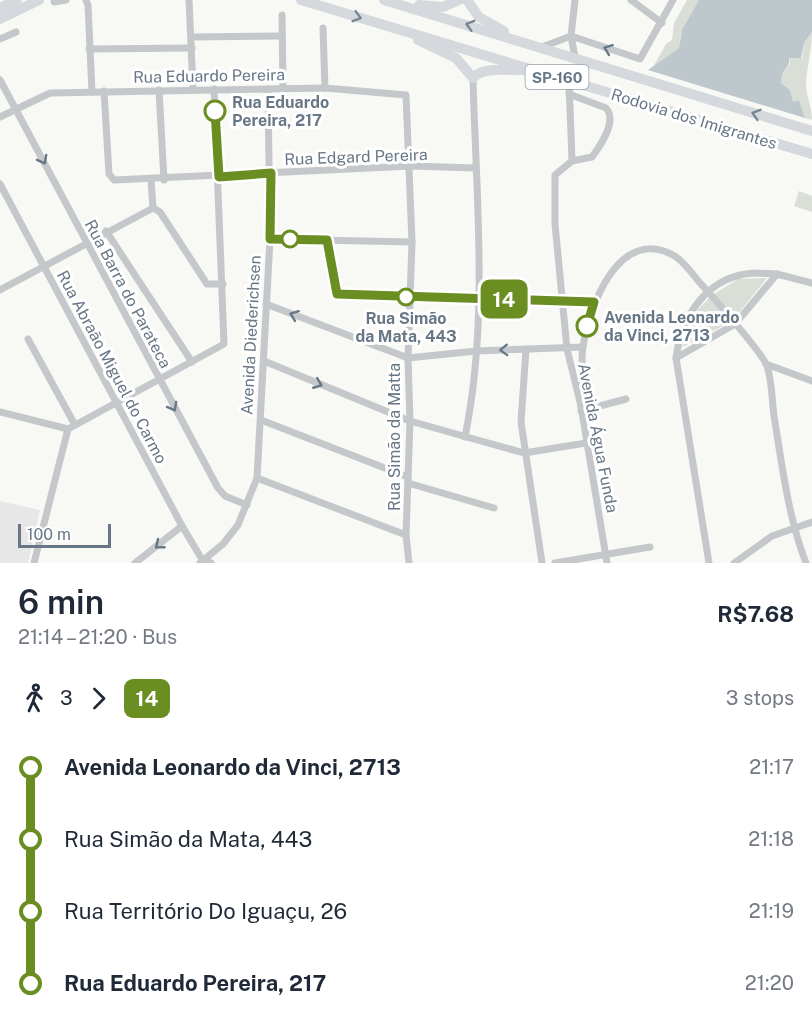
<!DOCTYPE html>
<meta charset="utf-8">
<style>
body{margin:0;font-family:"Public Sans",sans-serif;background:#f6f6f7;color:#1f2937;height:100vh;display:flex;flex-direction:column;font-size:22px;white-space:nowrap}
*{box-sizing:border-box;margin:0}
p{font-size:20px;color:#747a83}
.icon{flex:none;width:33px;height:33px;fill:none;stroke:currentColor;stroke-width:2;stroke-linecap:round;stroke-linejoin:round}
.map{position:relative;height:563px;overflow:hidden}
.drawer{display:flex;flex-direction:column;background:#fff;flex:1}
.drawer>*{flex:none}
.badge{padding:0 12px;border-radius:9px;font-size:21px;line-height:39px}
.scale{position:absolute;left:18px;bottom:15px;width:93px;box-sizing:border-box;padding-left:6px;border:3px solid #677786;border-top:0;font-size:16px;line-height:21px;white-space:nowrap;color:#677786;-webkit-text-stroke:4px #fff;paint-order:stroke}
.map>.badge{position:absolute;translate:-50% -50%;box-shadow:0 0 0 3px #fff}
.legs{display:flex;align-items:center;gap:9px;height:66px;padding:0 18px;font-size:20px}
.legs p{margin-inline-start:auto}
.head{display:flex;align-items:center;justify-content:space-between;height:102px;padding:0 18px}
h1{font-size:33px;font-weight:600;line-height:45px}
ul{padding:0 18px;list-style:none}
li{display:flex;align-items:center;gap:21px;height:72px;font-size:22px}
li i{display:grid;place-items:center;width:9px;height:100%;margin:0 8px;background:currentColor}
li i::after{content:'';width:15px;height:15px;margin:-8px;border:4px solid;border-radius:50%;background:#fff}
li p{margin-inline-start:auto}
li:first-child i{background:linear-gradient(#0000 50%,currentColor 0)}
li:last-child i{background:linear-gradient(currentColor 50%,#0000 0)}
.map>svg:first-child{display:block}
</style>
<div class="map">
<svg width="812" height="563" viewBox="0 0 812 563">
<rect width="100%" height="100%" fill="#f8f8f5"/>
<!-- built -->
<polygon fill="#e6e7e6" points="0,501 40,510 28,563 0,563"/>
<!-- green -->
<g fill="#d9dfd6">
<polygon points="687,0 699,0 681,33 679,48 653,67 666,44 672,40 674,23"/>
<path d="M812 32C812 51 806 69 806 87 807 98 812 108 812 120L805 118 799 100 793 102 790 90 781 83 782 74 790 64 789 58H802L804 43Z"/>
<polygon points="799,191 812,196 812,212 794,206"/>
<polygon points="767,278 732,321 683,347 687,321 711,296 738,279"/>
</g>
<!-- water -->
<polygon fill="#bdc7cc" points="699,0 812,0 812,32 804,43 801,58 789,58 789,64 782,74 781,83 790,90 793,102 799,100 805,118 648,70 679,48 682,30"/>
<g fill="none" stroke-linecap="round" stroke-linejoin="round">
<!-- minor -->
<g stroke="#c4c8cb" stroke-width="7">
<polyline points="86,0 88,5 92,92"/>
<polyline points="189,0 193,89"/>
<polyline points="575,0 571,36 575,57"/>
<polyline points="631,0 662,23"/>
<polyline points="54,2 66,0"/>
<polyline points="282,15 283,88"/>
<polyline points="323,28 325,88"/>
<polyline points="192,37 282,36"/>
<polyline points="0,39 16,32"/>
<polyline points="542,47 571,36 640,59 673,0"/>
<polyline points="89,49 192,48"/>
<polyline points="0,80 218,488 225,496 247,505"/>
<polyline points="569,81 572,161"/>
<polyline points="159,90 164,180"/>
<polyline points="104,91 109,174 114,180 411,166 475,168"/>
<path d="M569 94 606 108C618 121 600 146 592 157L572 161 555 175V224L567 349 581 406 607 563"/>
<polyline points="0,117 50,93 325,88 406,95 412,242 408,358 410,421 406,535 409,563"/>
<polyline points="151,180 153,208"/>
<polyline points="0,184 182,526 203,561 211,563"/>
<polyline points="106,231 192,362"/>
<polyline points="270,239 412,242"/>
<polyline points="327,240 334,290 340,295 594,302"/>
<path d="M754 273 777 274 735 324 676 358C682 314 708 276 754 273Z"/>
<polyline points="777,274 812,283"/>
<polyline points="0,290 153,208 160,212 207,284 223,284"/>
<polyline points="266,304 408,358 476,351 583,347"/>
<polyline points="28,339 75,425"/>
<polyline points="526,349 521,422 542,563"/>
<polyline points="676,358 709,563"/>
<polyline points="264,361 410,421 524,453 586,443"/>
<polyline points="766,364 812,381"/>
<path d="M581 406C585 387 580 366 583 347 589 307 618 226 673 255 684 261 693 275 701 284 713 297 763 354 767 366 772 381 772 400 774 416 782 464 788 517 806 563"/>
<polyline points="581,411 626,399"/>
<polyline points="0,412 68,429"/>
<polyline points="261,420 408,477"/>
<path d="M465 437C489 319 476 197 473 78"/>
<polyline points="257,478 406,535"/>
<polyline points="408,483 494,508"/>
<polyline points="34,563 68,429 224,344 214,89"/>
<polyline points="135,563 182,526"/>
<polyline points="200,563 223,544 238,525 257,478 270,239 268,89"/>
<polyline points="555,563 650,547"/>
<polyline points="734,563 772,536 812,522"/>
</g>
<!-- highway -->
<g stroke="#d5d9dd" stroke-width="10">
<polyline points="301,0 812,154"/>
<polyline points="384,0 812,131"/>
<polyline points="467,0 479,17 504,31"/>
<polyline points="419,5 443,7 459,0"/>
<polyline points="0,8 17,0"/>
<polyline points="0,19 39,0"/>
<path d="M418 40 456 58 473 78C483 66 509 71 524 70"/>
</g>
</g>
<!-- one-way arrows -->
<defs><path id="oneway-chevron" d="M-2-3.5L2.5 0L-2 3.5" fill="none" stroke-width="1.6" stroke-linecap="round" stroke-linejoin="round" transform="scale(1.5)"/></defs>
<g stroke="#788693">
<use href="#oneway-chevron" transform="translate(357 17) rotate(16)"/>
<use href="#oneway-chevron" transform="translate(470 25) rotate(-164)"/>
<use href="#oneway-chevron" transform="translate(756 114) rotate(-163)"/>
</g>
<g stroke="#677786">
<use href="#oneway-chevron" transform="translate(608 49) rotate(-159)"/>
<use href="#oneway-chevron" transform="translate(43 160) rotate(62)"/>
<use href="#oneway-chevron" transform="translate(294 315) rotate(-159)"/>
<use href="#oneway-chevron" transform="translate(504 350) rotate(178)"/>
<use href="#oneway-chevron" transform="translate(318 384) rotate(22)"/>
<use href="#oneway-chevron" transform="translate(173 407) rotate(61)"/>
<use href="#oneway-chevron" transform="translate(159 545) rotate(141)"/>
</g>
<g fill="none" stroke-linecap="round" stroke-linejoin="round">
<!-- line-1 casing -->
<g stroke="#fff" stroke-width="14">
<polyline id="line-1" points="215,111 219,177 271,173 270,239 327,240 337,294 594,302 587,326"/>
</g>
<!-- line-1 -->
<use href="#line-1" stroke="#6b8e23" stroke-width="9"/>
</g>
<!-- markers -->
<g fill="#fff" stroke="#6b8e23" stroke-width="3">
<circle cx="215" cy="111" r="10"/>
<circle cx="290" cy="239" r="8"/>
<circle cx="406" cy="297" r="8"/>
<circle cx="587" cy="326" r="10"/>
</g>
<g text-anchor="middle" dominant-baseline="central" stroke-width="6" stroke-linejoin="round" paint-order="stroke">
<!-- shield labels -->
<rect fill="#fff" stroke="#95a0aa" stroke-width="1.5" x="525.5" y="65" width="63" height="24" rx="4.5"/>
<g font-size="15" font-weight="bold" fill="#677786">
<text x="557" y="77">SP-160</text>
</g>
<!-- street labels -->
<g font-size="16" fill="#677786" stroke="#fff">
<text transform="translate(209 76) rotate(-1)">Rua Eduardo Pereira</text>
<text transform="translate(694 119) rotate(17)">Rodovia dos Imigrantes</text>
<text transform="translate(356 157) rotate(-2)">Rua Edgard Pereira</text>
<text transform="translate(128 294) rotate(62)">Rua Barra do Parateca</text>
<text transform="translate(251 335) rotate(-87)">Avenida Diederichsen</text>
<text transform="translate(112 367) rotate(62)">Rua Abraão Miguel do Carmo</text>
<text transform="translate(394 437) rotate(-90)">Rua Simão da Matta</text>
<text transform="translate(598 438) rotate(79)">Avenida Água Funda</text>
</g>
<!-- stop labels -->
<g font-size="16" font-weight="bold" fill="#677786" stroke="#fff" text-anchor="start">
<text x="232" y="102">Rua Eduardo<tspan x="232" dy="18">Pereira, 217</tspan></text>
<text x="604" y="317">Avenida Leonardo<tspan x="604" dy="18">da Vinci, 2713</tspan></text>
<text x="406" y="318" text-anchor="middle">Rua Simão<tspan x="406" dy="18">da Mata, 443</tspan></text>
</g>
</g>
</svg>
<div class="scale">100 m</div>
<b class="badge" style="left:504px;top:299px;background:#6b8e23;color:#fff">14</b>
</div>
<section class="drawer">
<div class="head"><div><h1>6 min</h1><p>21:14 – 21:20 · Bus</p></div><b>R$7.68</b></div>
<div class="legs"><svg class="icon" aria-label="walk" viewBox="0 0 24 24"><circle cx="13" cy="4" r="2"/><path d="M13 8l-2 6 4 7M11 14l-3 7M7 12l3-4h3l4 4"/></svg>3<svg class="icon" aria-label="forward" viewBox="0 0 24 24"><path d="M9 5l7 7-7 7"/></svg><b class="badge" style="background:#6b8e23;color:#fff">14</b><p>3 stops</p></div>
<ul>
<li><i style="color:#6b8e23"></i><b>Avenida Leonardo da Vinci, 2713</b><p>21:17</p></li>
<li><i style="color:#6b8e23"></i><span>Rua Simão da Mata, 443</span><p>21:18</p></li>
<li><i style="color:#6b8e23"></i><span>Rua Território Do Iguaçu, 26</span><p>21:19</p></li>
<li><i style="color:#6b8e23"></i><b>Rua Eduardo Pereira, 217</b><p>21:20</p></li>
</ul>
</section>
